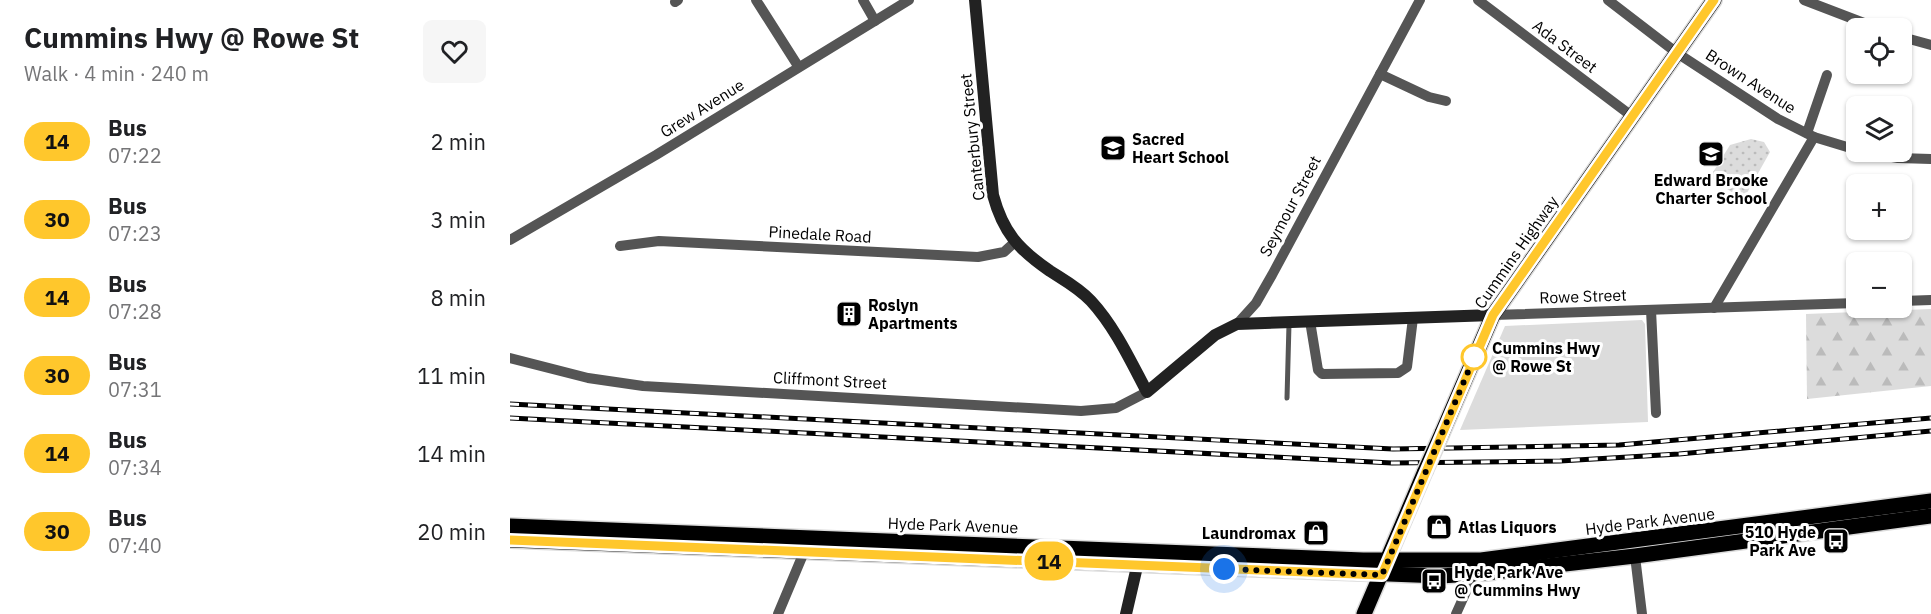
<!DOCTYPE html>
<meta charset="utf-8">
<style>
body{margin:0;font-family:"IBM Plex Sans",sans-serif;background:#f6f6f6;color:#202124;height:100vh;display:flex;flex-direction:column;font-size:22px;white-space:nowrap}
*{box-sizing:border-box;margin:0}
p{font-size:20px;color:#757577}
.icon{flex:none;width:33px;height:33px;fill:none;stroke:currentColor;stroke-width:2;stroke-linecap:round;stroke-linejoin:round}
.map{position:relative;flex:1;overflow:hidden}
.details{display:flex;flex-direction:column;background:#fff;width:510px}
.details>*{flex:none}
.badge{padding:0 12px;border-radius:20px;font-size:21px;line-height:39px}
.buttons{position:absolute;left:1336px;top:18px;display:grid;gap:12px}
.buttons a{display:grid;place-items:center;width:66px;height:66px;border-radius:9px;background:#fff;box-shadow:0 2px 4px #0004;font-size:30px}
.you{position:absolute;width:30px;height:30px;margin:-15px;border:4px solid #fff;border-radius:50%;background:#1a73e8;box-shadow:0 0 0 9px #1a73e833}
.map>.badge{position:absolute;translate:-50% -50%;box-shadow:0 0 0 3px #fff}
.round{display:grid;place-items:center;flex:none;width:63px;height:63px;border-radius:9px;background:#f6f6f6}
.summary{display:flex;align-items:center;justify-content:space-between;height:102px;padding:0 24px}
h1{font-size:28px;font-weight:800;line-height:45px}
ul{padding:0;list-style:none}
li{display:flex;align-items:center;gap:18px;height:78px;padding:0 24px}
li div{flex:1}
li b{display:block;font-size:22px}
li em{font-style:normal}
li .badge{min-width:66px;font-weight:700;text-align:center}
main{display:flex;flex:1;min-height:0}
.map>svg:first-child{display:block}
</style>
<main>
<section class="details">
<div class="summary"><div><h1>Cummins Hwy @ Rowe St</h1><p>Walk · 4 min · 240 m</p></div><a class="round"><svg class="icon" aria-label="heart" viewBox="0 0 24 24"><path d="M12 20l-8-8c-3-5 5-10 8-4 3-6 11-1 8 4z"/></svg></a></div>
<ul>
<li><span class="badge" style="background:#ffc72c;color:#111">14</span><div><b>Bus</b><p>07:22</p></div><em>2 min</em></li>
<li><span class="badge" style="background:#ffc72c;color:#111">30</span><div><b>Bus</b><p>07:23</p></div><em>3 min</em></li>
<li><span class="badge" style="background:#ffc72c;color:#111">14</span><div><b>Bus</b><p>07:28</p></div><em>8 min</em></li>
<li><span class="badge" style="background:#ffc72c;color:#111">30</span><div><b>Bus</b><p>07:31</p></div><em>11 min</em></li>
<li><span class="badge" style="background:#ffc72c;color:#111">14</span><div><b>Bus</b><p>07:34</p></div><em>14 min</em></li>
<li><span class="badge" style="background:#ffc72c;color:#111">30</span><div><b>Bus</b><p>07:40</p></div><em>20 min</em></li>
</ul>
</section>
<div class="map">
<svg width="1421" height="614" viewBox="0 0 1421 614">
<defs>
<pattern id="forest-firs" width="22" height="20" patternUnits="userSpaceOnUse" patternTransform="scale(1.5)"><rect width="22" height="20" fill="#dcdcdc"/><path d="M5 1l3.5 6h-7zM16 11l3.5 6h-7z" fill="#bbb"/></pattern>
<pattern id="park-dots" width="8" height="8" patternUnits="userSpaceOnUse" patternTransform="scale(1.5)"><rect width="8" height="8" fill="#dcdcdc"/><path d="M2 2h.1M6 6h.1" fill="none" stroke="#bbb" stroke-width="1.8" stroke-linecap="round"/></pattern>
</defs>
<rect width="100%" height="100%" fill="#fff"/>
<!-- green -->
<polygon fill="#dcdcdc" points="1132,320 1135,324 1138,422 950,430 995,326"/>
<!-- forest -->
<polygon fill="url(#forest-firs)" points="1421,309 1421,386 1297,399 1296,314"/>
<!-- park -->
<polygon fill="url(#park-dots)" points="1241,139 1254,142 1260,152 1233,200 1200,177 1220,145"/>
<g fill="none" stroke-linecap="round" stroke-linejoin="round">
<!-- primary casing -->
<g stroke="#dbdbdb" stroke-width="18">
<g id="primary">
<polyline points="932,433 983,315 1204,0"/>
<polyline points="0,526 853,560 971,560 1421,501"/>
<polyline points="0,540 931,576 976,573 1125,556 1421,516"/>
<polyline points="854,614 915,471"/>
</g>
</g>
<!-- lane -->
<polyline stroke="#555" stroke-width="5" points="777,398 779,324"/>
<!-- street -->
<g stroke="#555" stroke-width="10">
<polyline points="246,0 288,66"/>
<polyline points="353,0 365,21"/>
<polyline points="968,0 1123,117"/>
<polyline points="1098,0 1167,53 1268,119 1304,137 1347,150"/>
<polyline points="1294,0 1367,28"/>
<polyline points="165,2 168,0"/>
<polyline points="1392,37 1421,45"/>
<polyline points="870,74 919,97 936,101"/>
<polyline points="1297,133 1317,75"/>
<polyline points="1353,152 1388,158 1421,159"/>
<polyline points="0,240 146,155 399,0"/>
<polyline points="110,246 149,241 468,257 494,252 505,242"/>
<polyline points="1392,301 1421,300"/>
<polyline points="1204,308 1304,137"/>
<polyline points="1141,310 1146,413"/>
<polyline points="983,315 1347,303"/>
<polyline points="800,321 808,370 812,374 888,373 897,367 903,318"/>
<polyline points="727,324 746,303 762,275 910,0"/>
<polyline points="0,358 78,378 133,386 571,411 606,408 637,392"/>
<polyline points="1125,556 1132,614"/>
<polyline points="268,614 297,545"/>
<polyline points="946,614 964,574"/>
</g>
<!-- secondary -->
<g stroke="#222" stroke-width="12">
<path d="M465 0 483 195C493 232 508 249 540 271 554 280 569 288 581 301 605 327 621 362 637 392L705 335 727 324 983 315"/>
<polyline points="616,614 629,558"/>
</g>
<!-- primary -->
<use href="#primary" stroke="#000" stroke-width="15"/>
<!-- rail casing -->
<g stroke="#000" stroke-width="5">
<g id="rail">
<polyline points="0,404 883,449 1109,445 1421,418"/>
<polyline points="0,418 882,463 1050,461 1169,454 1421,431"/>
</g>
</g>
<!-- rail -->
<use href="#rail" stroke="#fff" stroke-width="3" stroke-dasharray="9" stroke-linecap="butt"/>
<!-- primary-bridge casing -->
<g stroke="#dbdbdb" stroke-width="18" stroke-linecap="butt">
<polyline id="primary-bridge" points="915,471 932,433"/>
</g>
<!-- primary-bridge -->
<use href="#primary-bridge" stroke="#000" stroke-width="15"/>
</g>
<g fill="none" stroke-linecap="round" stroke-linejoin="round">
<!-- line casing -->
<g stroke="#fff" stroke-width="14">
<polyline id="line" points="0,540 872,575 983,315 1204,0"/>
</g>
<!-- line -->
<use href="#line" stroke="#ffc72c" stroke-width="9"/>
<!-- walk -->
<polyline stroke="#000" stroke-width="6" stroke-dasharray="0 10.8" points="714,569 872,575 966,353 964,357"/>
</g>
<!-- icons -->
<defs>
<g id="school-square" transform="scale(1.35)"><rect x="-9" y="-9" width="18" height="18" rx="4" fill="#000" stroke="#fff"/><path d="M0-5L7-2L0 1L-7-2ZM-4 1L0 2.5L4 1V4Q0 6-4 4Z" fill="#fff"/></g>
<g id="building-square" transform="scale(1.35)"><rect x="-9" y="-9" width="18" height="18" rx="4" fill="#000" stroke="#fff"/><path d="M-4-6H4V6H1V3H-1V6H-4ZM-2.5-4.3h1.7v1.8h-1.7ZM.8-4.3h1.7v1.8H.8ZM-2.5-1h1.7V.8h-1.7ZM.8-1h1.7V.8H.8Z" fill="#fff"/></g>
<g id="shop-square" transform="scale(1.35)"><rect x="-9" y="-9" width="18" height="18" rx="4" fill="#000" stroke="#fff"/><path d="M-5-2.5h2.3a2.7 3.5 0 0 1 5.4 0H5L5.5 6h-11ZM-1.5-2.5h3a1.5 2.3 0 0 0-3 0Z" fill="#fff"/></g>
<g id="bus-square" transform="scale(1.35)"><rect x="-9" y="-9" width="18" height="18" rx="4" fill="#000" stroke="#fff"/><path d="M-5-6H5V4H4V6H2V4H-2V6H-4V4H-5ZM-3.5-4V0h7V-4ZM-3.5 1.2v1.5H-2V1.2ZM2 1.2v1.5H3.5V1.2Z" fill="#fff"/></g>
</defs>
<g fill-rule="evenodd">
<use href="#school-square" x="603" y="148"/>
<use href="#school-square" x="1201" y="154"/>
<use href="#building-square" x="339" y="314"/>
<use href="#shop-square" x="929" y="527"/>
<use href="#shop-square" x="806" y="533"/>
<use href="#bus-square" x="1326" y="541"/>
<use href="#bus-square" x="924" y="581"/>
</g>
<!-- markers -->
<circle fill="#fff" stroke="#ffc72c" stroke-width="3" cx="964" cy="357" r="12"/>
<g text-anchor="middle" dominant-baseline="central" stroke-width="6" stroke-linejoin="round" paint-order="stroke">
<!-- street labels -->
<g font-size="16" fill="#000" stroke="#fff">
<text transform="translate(1055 46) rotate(37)">Ada Street</text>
<text transform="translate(1241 81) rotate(33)">Brown Avenue</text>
<text transform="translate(192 108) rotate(-32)">Grew Avenue</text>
<text transform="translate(462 137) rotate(-96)">Canterbury Street</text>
<text transform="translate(780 206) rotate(-62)">Seymour Street</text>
<text transform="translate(310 234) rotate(3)">Pinedale Road</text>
<text transform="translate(1006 252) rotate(-55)">Cummins Highway</text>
<text transform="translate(1073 296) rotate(-2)">Rowe Street</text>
<text transform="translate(320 380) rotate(3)">Cliffmont Street</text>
<text transform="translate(1140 521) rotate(-7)">Hyde Park Avenue</text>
<text transform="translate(443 525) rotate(2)">Hyde Park Avenue</text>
</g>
<!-- poi labels -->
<g font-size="16" font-weight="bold" fill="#000" stroke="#fff" text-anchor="start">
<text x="622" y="139">Sacred<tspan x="622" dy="18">Heart School</tspan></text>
<text x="1201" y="180" text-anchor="middle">Edward Brooke<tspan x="1201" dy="18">Charter School</tspan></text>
<text x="358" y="305">Roslyn<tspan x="358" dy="18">Apartments</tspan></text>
<text x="948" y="527">Atlas Liquors</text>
<text x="1306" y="532" text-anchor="end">510 Hyde<tspan x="1306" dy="18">Park Ave</tspan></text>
<text x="786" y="533" text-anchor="end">Laundromax</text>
<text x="944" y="572">Hyde Park Ave<tspan x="944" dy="18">@ Cummins Hwy</tspan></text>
</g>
<!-- stop labels -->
<g font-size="16" font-weight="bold" fill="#000" stroke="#fff" text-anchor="start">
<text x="982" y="348">Cummins Hwy<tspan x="982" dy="18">@ Rowe St</tspan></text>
</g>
</g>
</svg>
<div class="buttons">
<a><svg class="icon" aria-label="locate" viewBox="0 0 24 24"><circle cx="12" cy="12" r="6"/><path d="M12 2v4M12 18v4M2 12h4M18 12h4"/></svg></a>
<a><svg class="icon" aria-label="layers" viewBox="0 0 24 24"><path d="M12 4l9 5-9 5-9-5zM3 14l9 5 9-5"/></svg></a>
<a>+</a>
<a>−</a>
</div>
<div class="you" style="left:714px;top:569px"></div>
<b class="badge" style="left:539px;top:561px;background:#ffc72c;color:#111">14</b>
</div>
</main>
